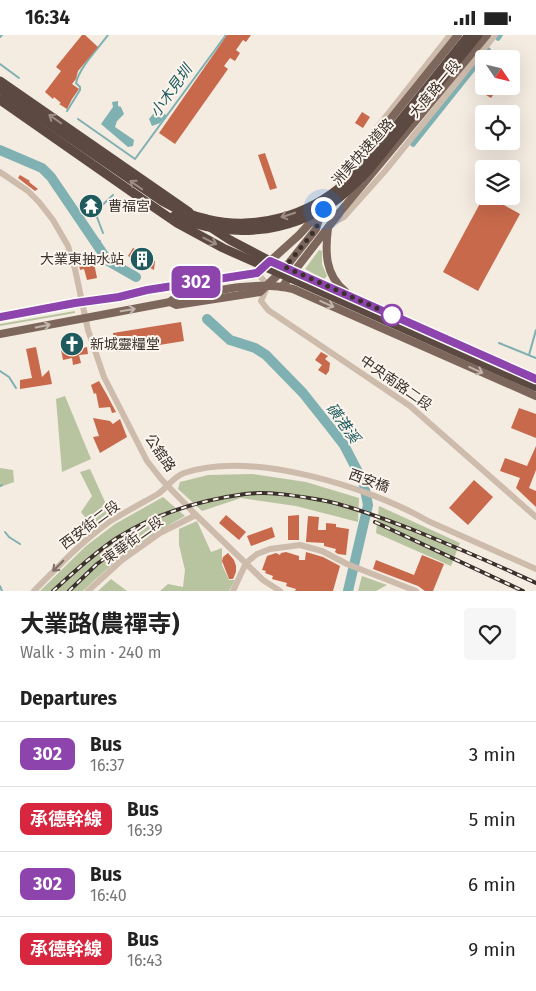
<!DOCTYPE html>
<meta charset="utf-8">
<style>
body{margin:0;font-family:"Fira Sans","Noto Sans TC",sans-serif;background:#f6f6f6;color:#222;height:100vh;display:flex;flex-direction:column;font-size:19px;white-space:nowrap}
*{box-sizing:border-box;margin:0}
p{font-size:16px;color:#767676}
.icon{flex:none;width:28px;height:28px;fill:none;stroke:currentColor;stroke-width:2;stroke-linecap:round;stroke-linejoin:round}
.map{position:relative;height:556px;overflow:hidden}
.details{display:flex;flex-direction:column;background:#fff;flex:1}
.details>*{flex:none}
.badge{padding:0 10px;border-radius:8px;font-size:18px;line-height:32px}
.needle{width:32px;rotate:125deg}
.controls{position:absolute;left:475px;top:15px;display:grid;gap:10px}
.controls a{display:grid;place-items:center;width:45px;height:45px;border-radius:5px;background:#fff;box-shadow:0 5px 20px #0002;font-size:25px}
.you{position:absolute;width:25px;height:25px;margin:-12px;border:4px solid #fff;border-radius:50%;background:#1a73e8;box-shadow:0 0 0 8px #1a73e833}
.map>.badge{position:absolute;translate:-50% -50%;box-shadow:0 0 0 2px #fff}
h2{padding:0 20px;font-size:19px;line-height:45px}
.round{display:grid;place-items:center;flex:none;width:52px;height:52px;border-radius:5px;background:#f6f6f6}
.headline{display:flex;align-items:center;justify-content:space-between;height:85px;padding:0 20px}
h1{font-size:24px;font-weight:700;line-height:38px}
ul{padding:0;list-style:none}
li{display:flex;align-items:center;gap:15px;height:65px;padding:0 20px;border-top:1px solid #e0e0e0}
li div{flex:1}
li b{display:block;font-size:19px}
li em{font-style:normal}
li .badge{min-width:55px;font-weight:700;text-align:center}
.status{display:flex;justify-content:space-between;align-items:center;height:35px;padding:0 25px;background:#fff;direction:ltr}
.status svg{height:14px;fill:currentColor}
.map>svg:first-child{display:block}
</style>
<div class="status"><b>16:34</b><svg viewBox="0 0 49 12"><path d="M0 12V9h3v3zM5 12V6h3v6zM10 12V3h3v9zM15 12V0h3v12zM26 1h20v11H26zM47 4h2v5h-2z"/></svg></div>
<div class="map">
<svg width="536" height="556" viewBox="0 0 536 556">
<rect width="100%" height="100%" fill="#f4ebe1"/>
<!-- green -->
<g fill="#b8c4a0">
<polygon points="319,215 322,216 322,229 327,241 324,244 305,234"/>
<polygon points="75,276 75,278 0,291 0,289"/>
<polygon points="65,361 91,424 62,437 56,364"/>
<polygon points="0,433 13,435 14,447 0,452"/>
<polygon points="90,434 112,482 94,494 81,477 92,461 80,437"/>
<polygon points="252,439 306,447 359,463 358,487 296,471 241,463 202,476 178,454 180,447 208,440"/>
<path d="M163 462 185 481C147 501 114 526 83 556H40L86 511 115 489Z"/>
<polygon points="379,471 460,508 451,531 376,498"/>
<polygon points="197,486 211,517 222,513 222,530 229,545 235,545 229,556 160,556 168,549 183,552 185,535 179,510 179,494"/>
<polygon points="362,541 387,550 376,556 358,556"/>
<polygon points="111,544 127,556 98,556"/>
</g>
<!-- water -->
<g fill="#7fb0b2">
<polygon points="118,66 118,71 121,72 124,79 117,86 115,92 134,105 133,111 128,112 101,89 113,72 112,67"/>
<polygon points="158,73 167,81 160,88 152,91 149,84"/>
</g>
<g fill="none" stroke-linecap="round" stroke-linejoin="round">
<!-- stream -->
<g stroke="#7fb0b2" stroke-width="2">
<polyline points="0,2 2,0"/>
<polyline points="0,29 19,43"/>
<path d="M67 76 80 55V52L76 48C80 31 98 14 108 0"/>
<polyline points="78,84 135,124 226,0"/>
<polyline points="103,198 95,177 113,160"/>
<polyline points="98,211 100,206"/>
<polyline points="499,308 536,323"/>
<polyline points="529,320 536,295"/>
<polyline points="0,336 9,342 16,353"/>
<polyline points="0,451 2,450"/>
<polyline points="5,497 9,502 20,509"/>
<polyline points="0,551 2,556"/>
</g>
<!-- canal -->
<g stroke="#7fb0b2" stroke-width="5.5">
<polyline points="498,3 500,0"/>
<polyline points="413,109 488,15"/>
</g>
<!-- river -->
<g stroke="#7fb0b2" stroke-width="10">
<polyline points="0,115 42,133 51,142 108,226 136,242"/>
<polyline points="207,284 230,305 255,313 266,320 303,358 330,392 344,410 358,437 364,450 368,470 348,556"/>
</g>
</g>
<!-- building -->
<g fill="#c8694b">
<polygon points="82,0 85,0 98,12 78,36 76,44 72,49 79,54 72,64 67,74 59,69 61,68 54,62 53,64 45,57 61,36 56,32"/>
<polygon points="227,0 251,0 246,7 243,5 236,15 240,18 235,26 230,23 224,31 228,34 175,109 159,98"/>
<polygon points="491,51 499,51 491,63 486,60"/>
<polygon points="362,77 370,82 363,93 355,88"/>
<polygon points="265,118 277,153 270,155 258,120"/>
<polygon points="20,140 30,146 29,147 38,154 35,156 18,143"/>
<polygon points="484,161 488,161 520,179 478,256 443,237"/>
<polygon points="133,213 155,226 154,235 128,221"/>
<polygon points="93,223 97,243 87,245 84,234 80,235 78,226"/>
<polygon points="181,287 184,306 116,317 113,298"/>
<polygon points="82,301 83,313 87,312 88,319 79,320 81,328 73,330 72,323 63,325 61,315 64,315 63,305"/>
<polygon points="36,312 42,342 49,335 52,349 20,354 20,345 32,343 26,314"/>
<polygon points="321,317 328,321 325,324 330,328 329,336 326,340 318,335 322,330 315,325"/>
<polygon points="99,346 107,360 116,377 112,378 110,372 99,373 96,358 94,359 91,350"/>
<polygon points="519,373 536,379 536,403 511,393"/>
<polygon points="93,383 110,386 113,389 120,384 127,402 100,418 93,402 99,401"/>
<polygon points="536,411 536,435 529,453 536,456 536,472 516,453 520,443 500,436 505,423 527,431"/>
<polygon points="474,445 493,462 468,490 449,473"/>
<polygon points="226,480 246,497 239,505 219,488"/>
<polygon points="299,480 299,505 288,505 288,481"/>
<polygon points="308,481 319,482 318,495 326,495 326,488 336,489 336,492 349,494 346,520 338,519 335,517 336,514 324,511 324,508 306,507"/>
<polygon points="272,492 275,502 251,511 247,501"/>
<polygon points="286,517 299,521 299,525 305,525 306,517 323,522 340,531 333,556 295,556 296,554 286,551 287,548 272,544 273,541 265,538 266,536 262,535 267,521 276,518 280,520 281,518"/>
<polygon points="228,518 234,525 236,531 236,537 233,544 229,544 222,526 223,522"/>
<polygon points="422,520 444,529 433,556 425,556 418,551 373,534 376,525 414,540"/>
</g>
<g fill="none" stroke-linecap="round" stroke-linejoin="round">
<!-- minor -->
<g stroke="#cdbbac" stroke-width="6">
<polyline points="358,122 361,113 450,0"/>
<polyline points="0,137 28,156 39,167 53,185 68,211 75,234 88,295 104,342 147,426 162,445 196,480 263,545 280,556"/>
<polyline points="332,188 344,182 385,136 495,0"/>
<polyline points="257,238 268,250 261,266 268,275 410,371 536,482"/>
<path d="M34 556C58 532 81 507 109 487 125 477 142 468 158 459 168 452 173 442 184 438 251 415 369 452 428 486L536 534"/>
<polyline points="88,556 122,525 160,498 196,480"/>
<polyline points="233,556 246,528 257,519 270,514 300,510 322,516 347,529 416,556"/>
</g>
<!-- major -->
<g stroke="#7d675c" stroke-width="8">
<polyline points="340,149 356,127 458,0"/>
<path d="M328 193C325 217 325 240 345 256"/>
<polyline points="270,226 536,344"/>
<polyline points="282,252 340,177 487,0"/>
<polyline points="170,267 176,270 260,257 285,233 316,194 321,178"/>
<polyline points="0,282 75,268 92,267 119,262 147,255 257,238 299,200 322,175"/>
<path d="M0 299 170 267 172 265C211 257 253 245 293 254L536 361"/>
</g>
<!-- highway -->
<g stroke="#5c4a42" stroke-width="9">
<polyline points="0,46 189,177"/>
<polyline points="0,65 139,162"/>
<polyline points="210,192 230,205 270,226"/>
</g>
<!-- rail casing -->
<g stroke="#3b302b" stroke-width="4">
<g id="rail">
<polyline points="375,487 523,556"/>
<path d="M53 556C73 538 94 518 117 503 155 479 201 465 245 459 270 456 297 461 321 465 349 470 384 484 411 494 453 511 495 529 536 548"/>
<polyline points="69,556 97,529 134,502"/>
</g>
</g>
<!-- rail -->
<use href="#rail" stroke="#fbf5ee" stroke-width="2" stroke-dasharray="5.5" stroke-linecap="butt"/>
<!-- highway-bridge -->
<g stroke="#5c4a42" stroke-width="9">
<path d="M0 55 162 166C176 174 191 181 207 184 255 196 308 181 345 148 366 130 383 107 400 86 423 57 446 29 469 0"/>
<polyline points="139,162 177,188 223,213 536,352"/>
<path d="M174 181C227 204 287 200 335 166 347 157 358 146 369 135L478 0"/>
</g>
</g>
<!-- one-way arrows -->
<defs><path id="oneway-shaft" d="M-6 0H5M1.5-3L5.5 0L1.5 3" fill="none" stroke-width="1.6" stroke-linecap="round" stroke-linejoin="round" transform="scale(1.25)"/></defs>
<g stroke="#9c8e87">
<use href="#oneway-shaft" transform="translate(55 84) rotate(-145)"/>
<use href="#oneway-shaft" transform="translate(136 150) rotate(-145)"/>
<use href="#oneway-shaft" transform="translate(288 180) rotate(162)"/>
<use href="#oneway-shaft" transform="translate(210 206) rotate(27)"/>
</g>
<g stroke="#c2b5ac">
<use href="#oneway-shaft" transform="translate(327 269) rotate(24)"/>
<use href="#oneway-shaft" transform="translate(128 275) rotate(-10)"/>
<use href="#oneway-shaft" transform="translate(43 291) rotate(-11)"/>
<use href="#oneway-shaft" transform="translate(476 335) rotate(24)"/>
</g>
<use stroke="#7d6f65" href="#oneway-shaft" transform="translate(58 531) rotate(135)"/>
<g fill="none" stroke-linecap="round" stroke-linejoin="round">
<!-- line casing -->
<g stroke="#fff" stroke-width="11">
<polyline id="line" points="0,282 75,268 119,262 147,255 257,238 270,226 536,344"/>
</g>
<!-- line -->
<use href="#line" stroke="#8e44ad" stroke-width="8"/>
<!-- walk -->
<polyline stroke="#3b302b" stroke-width="5" stroke-dasharray="0 9" points="323,174 316,194 285,232 392,280"/>
</g>
<!-- icons -->
<defs>
<g id="temple-disc" transform="scale(1.25)"><circle r="9.5" fill="#1f5a5e" stroke="#fbf5ee"/><path d="M0-6L5-2H3V0L6.5 2.5H4V6H1.5V3h-3V6H-4V2.5H-6.5L-3 0V-2H-5Z" fill="#fff"/></g>
<g id="building-disc" transform="scale(1.25)"><circle r="9.5" fill="#1f5a5e" stroke="#fbf5ee"/><path d="M-4-6H4V6H1V3H-1V6H-4ZM-2.5-4.3h1.7v1.8h-1.7ZM.8-4.3h1.7v1.8H.8ZM-2.5-1h1.7V.8h-1.7ZM.8-1h1.7V.8H.8Z" fill="#fff"/></g>
<g id="church-disc" transform="scale(1.25)"><circle r="9.5" fill="#1f5a5e" stroke="#fbf5ee"/><path d="M-1.2-6h2.4v3.5h3.3v2.4h-3.3V6h-2.4V-.1h-3.3v-2.4h3.3Z" fill="#fff"/></g>
</defs>
<g fill-rule="evenodd">
<use href="#temple-disc" x="91" y="171"/>
<use href="#building-disc" x="142" y="224"/>
<use href="#church-disc" x="72" y="309"/>
</g>
<!-- markers -->
<circle fill="#fff" stroke="#8e44ad" stroke-width="2.5" cx="392" cy="280" r="10"/>
<g text-anchor="middle" dominant-baseline="central" stroke-width="4" stroke-linejoin="round" paint-order="stroke">
<!-- street labels -->
<g font-size="14" fill="#3b302b" stroke="#fbf5ee">
<text transform="translate(435 54) rotate(-50)">大度路一段</text>
<text transform="translate(363 117) rotate(-48)">洲美快速道路</text>
<text transform="translate(396 348) rotate(35)">中央南路二段</text>
<text transform="translate(160 418) rotate(56)">公舘路</text>
<text transform="translate(369 446) rotate(20)">西安橋</text>
<text transform="translate(90 490) rotate(-37)">西安街二段</text>
<text transform="translate(133 505) rotate(-36)">東華街二段</text>
</g>
<!-- poi labels -->
<g font-size="14" fill="#3b302b" stroke="#fbf5ee" text-anchor="start">
<text x="108" y="171">曹福宮</text>
<text x="124" y="224" text-anchor="end">大業東抽水站</text>
<text x="90" y="309">新城靈糧堂</text>
</g>
<!-- water labels -->
<g font-size="15" font-style="italic" fill="#1f5a5e" stroke="#fbf5ee">
<text transform="translate(171 56) rotate(-54)">小木見圳</text>
<text transform="translate(343 388) rotate(54)">磺港溪</text>
</g>
</g>
</svg>
<div class="controls">
<a><svg class="needle" viewBox="-14 -14 28 28"><path d="M0-13l5 13h-10z" fill="#e53935"/><path d="M0 13l5-13h-10z" fill="#767676"/></svg></a>
<a><svg class="icon" aria-label="locate" viewBox="0 0 24 24"><circle cx="12" cy="12" r="6"/><path d="M12 2v4M12 18v4M2 12h4M18 12h4"/></svg></a>
<a><svg class="icon" aria-label="layers" viewBox="0 0 24 24"><path d="M12 4l9 5-9 5-9-5zM3 14l9 5 9-5"/></svg></a>
</div>
<div class="you" style="left:323px;top:174px"></div>
<b class="badge" style="left:196px;top:247px;background:#8e44ad;color:#fff">302</b>
</div>
<section class="details">
<div class="headline"><div><h1>大業路(農禪寺)</h1><p>Walk · 3 min · 240 m</p></div><a class="round"><svg class="icon" aria-label="heart" viewBox="0 0 24 24"><path d="M12 20l-8-8c-3-5 5-10 8-4 3-6 11-1 8 4z"/></svg></a></div>
<h2>Departures</h2>
<ul>
<li><span class="badge" style="background:#8e44ad;color:#fff">302</span><div><b>Bus</b><p>16:37</p></div><em>3 min</em></li>
<li><span class="badge" style="background:#d7263d;color:#fff">承德幹線</span><div><b>Bus</b><p>16:39</p></div><em>5 min</em></li>
<li><span class="badge" style="background:#8e44ad;color:#fff">302</span><div><b>Bus</b><p>16:40</p></div><em>6 min</em></li>
<li><span class="badge" style="background:#d7263d;color:#fff">承德幹線</span><div><b>Bus</b><p>16:43</p></div><em>9 min</em></li>
</ul>
</section>
